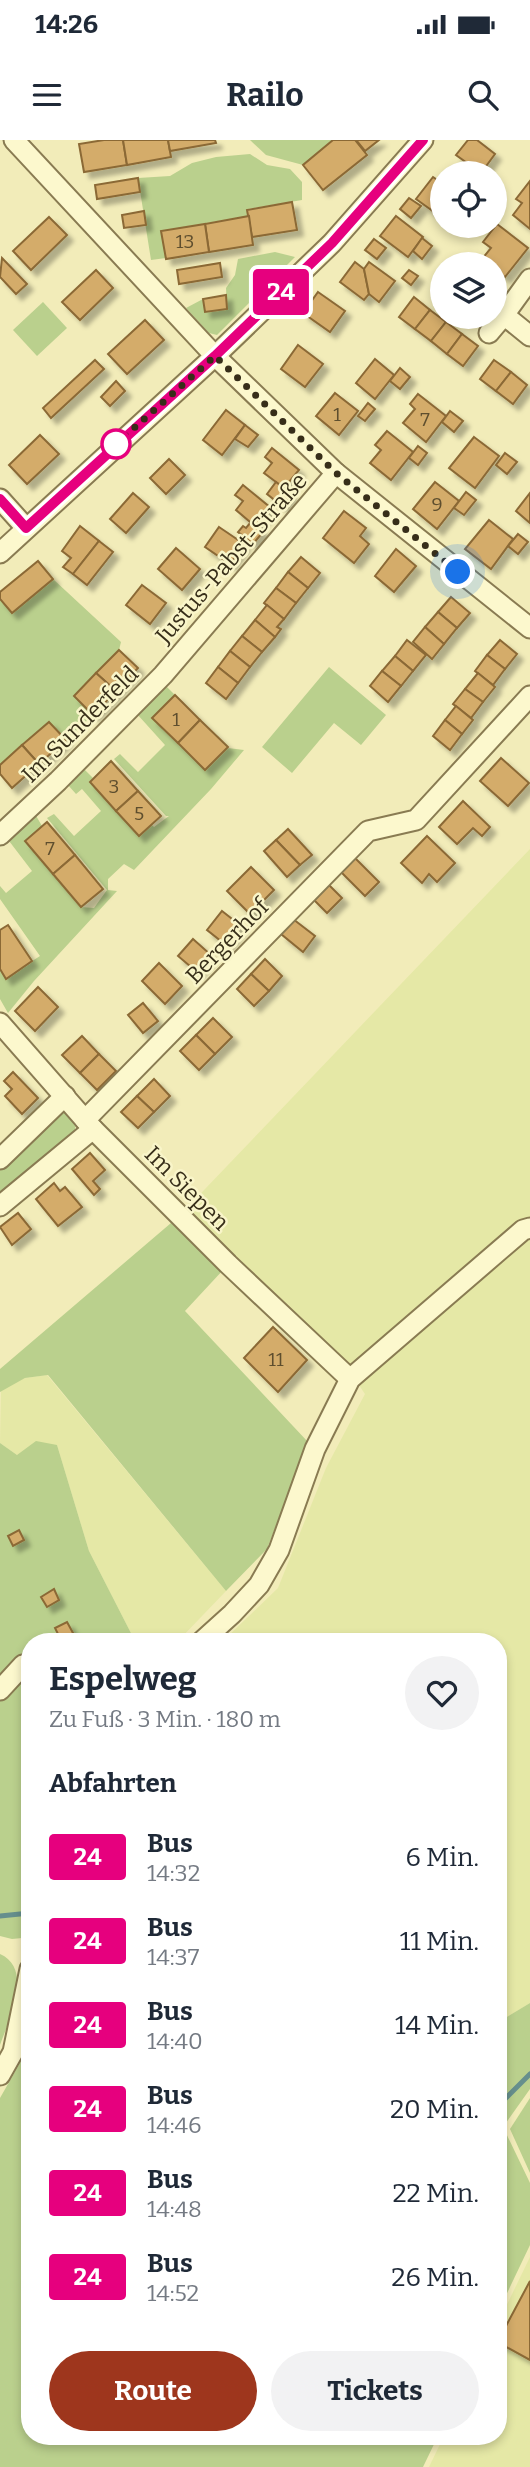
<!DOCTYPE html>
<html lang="de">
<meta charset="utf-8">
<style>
body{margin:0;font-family:Bitter,serif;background:#f2f2f3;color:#1f2937;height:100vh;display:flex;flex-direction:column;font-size:26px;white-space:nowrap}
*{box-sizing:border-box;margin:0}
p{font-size:23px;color:#747a83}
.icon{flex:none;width:38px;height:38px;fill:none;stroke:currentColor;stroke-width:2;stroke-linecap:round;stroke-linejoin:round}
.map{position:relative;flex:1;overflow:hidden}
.panel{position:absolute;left:21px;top:1493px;width:486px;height:812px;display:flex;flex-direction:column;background:#fff;border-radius:28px;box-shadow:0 4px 10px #0003}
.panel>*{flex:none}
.badge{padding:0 14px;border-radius:5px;font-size:24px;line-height:46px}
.tools{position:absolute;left:430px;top:21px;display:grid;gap:14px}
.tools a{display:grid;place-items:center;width:77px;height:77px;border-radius:50%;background:#fff;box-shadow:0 4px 10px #0003;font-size:35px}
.you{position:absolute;width:35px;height:35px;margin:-18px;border:5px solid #fff;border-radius:50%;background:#1a73e8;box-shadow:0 0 0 10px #1a73e833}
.map>.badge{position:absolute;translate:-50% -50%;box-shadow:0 0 0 4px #fff}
h2{padding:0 28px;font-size:26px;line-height:63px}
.round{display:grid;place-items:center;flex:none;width:74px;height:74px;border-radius:37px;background:#f2f2f3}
.overview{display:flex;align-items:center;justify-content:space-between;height:119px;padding:0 28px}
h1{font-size:33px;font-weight:700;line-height:52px}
.action{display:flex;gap:14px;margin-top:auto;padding:14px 28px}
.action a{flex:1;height:80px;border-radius:42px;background:#9e361d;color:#fff;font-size:28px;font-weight:700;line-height:80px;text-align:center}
.action a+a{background:#f2f2f3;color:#1f2937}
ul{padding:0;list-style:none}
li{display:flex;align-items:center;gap:21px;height:84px;padding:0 28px}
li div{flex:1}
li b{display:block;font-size:26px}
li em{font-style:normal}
li .badge{min-width:77px;font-weight:700;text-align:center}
.status{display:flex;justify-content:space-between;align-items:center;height:49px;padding:0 35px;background:#fff;direction:ltr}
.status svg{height:19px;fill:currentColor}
header{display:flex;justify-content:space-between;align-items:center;height:91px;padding:0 28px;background:#fff;font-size:32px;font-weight:700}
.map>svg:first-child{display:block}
</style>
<div class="status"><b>14:26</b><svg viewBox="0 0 49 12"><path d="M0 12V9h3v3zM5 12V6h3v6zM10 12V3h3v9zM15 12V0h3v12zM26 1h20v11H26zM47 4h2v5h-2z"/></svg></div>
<header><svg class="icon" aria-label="menu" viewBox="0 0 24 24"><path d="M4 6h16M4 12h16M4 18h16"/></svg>Railo<svg class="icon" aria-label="search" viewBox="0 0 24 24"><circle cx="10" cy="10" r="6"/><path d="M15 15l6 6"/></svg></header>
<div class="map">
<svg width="530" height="2327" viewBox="0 0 530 2327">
<defs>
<filter id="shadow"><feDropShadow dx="6" dy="6" stdDeviation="2" flood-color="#0004"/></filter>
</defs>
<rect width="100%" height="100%" fill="#f2ecb9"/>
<!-- farmland -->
<g fill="#e5e8a6">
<polygon points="530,709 530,1863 505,1878 499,1886 499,1502 223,1501 278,1448 326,1328 365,1254 346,1226 183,1072"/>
<polygon points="47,1235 226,1451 178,1501 135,1501 89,1411 57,1305 17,1315 0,1303 1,1249 25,1238"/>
<polygon points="530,2117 530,2327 429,2327 444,2296 499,2296 499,2181"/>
</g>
<!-- green -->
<g fill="#bad08d">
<polygon points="250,0 334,0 303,25 266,15"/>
<polygon points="250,14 267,25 290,29 302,42 302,60 248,69 248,76 161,91 166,118 151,120 138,38 170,36 192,23 216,17"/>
<polygon points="275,112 295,117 217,195 209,193 186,168 203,159 206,172 227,169 226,148 235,135 238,119"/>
<polygon points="43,162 67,188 37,216 13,190"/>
<polygon points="53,439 121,502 119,510 74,556 93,575 66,600 49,582 0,625 0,459 12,473"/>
<polygon points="329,527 386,575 361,605 334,583 292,633 262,607"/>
<polygon points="165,545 175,555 152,578 205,630 228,608 244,610 211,649 134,730 124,724 108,739 108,750 117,751 34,841 8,873 0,859 0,829 6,838 40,816 0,759 0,746 6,753 32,731 6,697 35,674 42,686 25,701 80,767 94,768 107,750 47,678 54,674 74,696 101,671 82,649 76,654 68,645 84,629 93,638 90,642 139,696 151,684 154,687 169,676 166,676 114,619 120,614 138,632 165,605 137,574"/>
<path d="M61 972C73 975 78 982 74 995L0 1056V1029L52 977Z"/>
<polygon points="171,1083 224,1129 185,1171 308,1302 267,1409 226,1451 48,1235 25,1238 0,1252 0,1229"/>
<polygon points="36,1301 57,1305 89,1411 135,1501 30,1502 30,1787 22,1798 12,1799 0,1796 0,1303 17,1315"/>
<path d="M0 1814C34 1829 9 1880 0 1905Z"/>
<polygon points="530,1863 530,1949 503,1987 530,2043 530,2105 499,2170 499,1886 505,1878"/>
<polygon points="30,1899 30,2296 438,2296 423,2327 0,2327 0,1958 20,1923"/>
<polygon points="530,1958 530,2033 510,1989"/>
</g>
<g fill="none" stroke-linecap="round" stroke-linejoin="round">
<!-- stream -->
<g stroke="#668f8d" stroke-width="5">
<polyline points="0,1776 30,1773"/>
<polyline points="499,1965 530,1934"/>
</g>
</g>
<!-- building -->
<g fill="#d4ac6b" stroke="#8b6936" stroke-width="2" filter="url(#shadow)">
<polygon points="104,0 123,0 127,25 84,32 79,4"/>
<polygon points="123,0 168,0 171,17 127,25"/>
<polygon points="168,0 215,0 216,3 170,11"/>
<polygon points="333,0 355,0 367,15 323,50 303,25"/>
<polygon points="356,0 379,0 365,11"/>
<polygon points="468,0 477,0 495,14 481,33 456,15"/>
<polygon points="433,37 443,44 443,75 441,77 416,59"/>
<polygon points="138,38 140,52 97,59 95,45"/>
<polygon points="530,41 530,89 513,75 522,63 516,59"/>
<polygon points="409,58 421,66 411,78 400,69"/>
<polygon points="292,62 297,90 252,97 247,70"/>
<polygon points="144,71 146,85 124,88 122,75"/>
<polygon points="249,76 253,105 209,112 205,84"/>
<polygon points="396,76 423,97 408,117 380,96"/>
<polygon points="49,77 67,95 31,130 13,111"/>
<polygon points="205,84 209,112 166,119 161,91"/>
<polygon points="497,84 528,108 505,137 495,130 495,124 488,124 482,119 491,108 483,102"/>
<polygon points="422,98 432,106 422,119 413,111"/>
<polygon points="374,99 386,108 377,119 365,110"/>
<polygon points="2,118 27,144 16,154 0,137"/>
<polygon points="355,122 364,129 369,154 364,160 340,142"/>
<polygon points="369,122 395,141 379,162 369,154 364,129"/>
<polygon points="220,123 222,137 179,144 177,130"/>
<polygon points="96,130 113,148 80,180 62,162"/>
<polygon points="409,130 418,136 411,145 402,138"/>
<polygon points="441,144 443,145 443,165 432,157"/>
<polygon points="318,152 345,171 330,192 303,173"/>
<polygon points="226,155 227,169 205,172 203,159"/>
<polygon points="414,157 430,170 415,189 399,177"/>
<polygon points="430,170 446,182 431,201 415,189"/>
<polygon points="145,180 164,200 127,234 108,214"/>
<polygon points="446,182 462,194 447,214 431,201"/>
<polygon points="462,194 478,206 463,226 447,214"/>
<polygon points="298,205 323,224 305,247 281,229"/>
<polygon points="375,219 394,235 375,259 356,243"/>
<polygon points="95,220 104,229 51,278 43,268"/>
<polygon points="494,220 511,232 496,251 480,239"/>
<polygon points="400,228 410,237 400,249 390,241"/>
<polygon points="511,232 527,245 513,264 496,251"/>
<polygon points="116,241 125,251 110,266 101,257"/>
<polygon points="335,253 358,271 339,295 316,276"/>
<polygon points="418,254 446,276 426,302 403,283 415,269 410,264"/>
<polygon points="368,263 375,269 365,281 358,276"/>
<polygon points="226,270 245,285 222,315 203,300"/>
<polygon points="450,271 463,281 454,292 442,282"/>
<polygon points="245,285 258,295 248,307 235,299"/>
<polygon points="387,291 413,312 391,340 370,323 381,310 375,305"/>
<polygon points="40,295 59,314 27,344 9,325"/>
<polygon points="474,297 499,316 475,348 449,328"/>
<polygon points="418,306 427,313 418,325 409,318"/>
<polygon points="272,308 299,330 284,348 264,333 272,323 265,317"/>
<polygon points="505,313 517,322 507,334 496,325"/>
<polygon points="169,319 185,335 166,354 150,338"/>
<polygon points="276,342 291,354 282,366 267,354"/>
<polygon points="435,342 459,361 437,389 413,369"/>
<polygon points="243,345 271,368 256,387 236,370 243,361 235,355"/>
<polygon points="466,352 476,360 464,375 454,368"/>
<polygon points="133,353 149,367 126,393 110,379"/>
<polygon points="530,353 530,383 516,371"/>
<polygon points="344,371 366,388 360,396 369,404 354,423 323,398"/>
<polygon points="489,380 513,399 491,429 465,409"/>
<polygon points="251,382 263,392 253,404 238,392 243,386 246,388"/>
<polygon points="80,386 99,401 73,434 63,427 71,418 62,411"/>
<polygon points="219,387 244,404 230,424 205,407"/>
<polygon points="518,394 528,402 518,414 508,406"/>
<polygon points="99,401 113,412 87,445 73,434"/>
<polygon points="176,408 200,429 182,450 158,429"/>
<polygon points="396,409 416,426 394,452 375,436"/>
<polygon points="301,417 320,433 308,448 288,432"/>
<polygon points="38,421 53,439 12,473 0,459 0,452"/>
<polygon points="288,432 308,448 296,463 276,448"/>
<polygon points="142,445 166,463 150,484 126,465"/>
<polygon points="276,448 296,463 284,479 264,463"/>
<polygon points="451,457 470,473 457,488 438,472"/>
<polygon points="267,465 284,479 277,487 281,489 275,497 255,480"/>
<polygon points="438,472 457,488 444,504 425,487"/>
<polygon points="255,480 275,497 262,512 242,496"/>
<polygon points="425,487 444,504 432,519 413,502"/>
<polygon points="242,496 262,512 250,527 230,511"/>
<polygon points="407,500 426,515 413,531 395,516"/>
<polygon points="500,500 517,514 505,529 487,515"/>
<polygon points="119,510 138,528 116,551 96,533"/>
<polygon points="230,511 250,527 238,543 218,527"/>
<polygon points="487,515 505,529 493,545 475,531"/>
<polygon points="395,516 413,531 401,546 382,531"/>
<polygon points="218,527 238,543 226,559 206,543"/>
<polygon points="382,531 401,546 388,562 370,546"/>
<polygon points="96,533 116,551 93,575 74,556"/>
<polygon points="478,533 495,547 483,562 465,549"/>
<polygon points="465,549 483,562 471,578 453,564"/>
<polygon points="175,555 200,580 178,603 152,578"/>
<polygon points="456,566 473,580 462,594 445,580"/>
<polygon points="200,580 228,607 205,630 178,603"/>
<polygon points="445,580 462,594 450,610 433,596"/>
<polygon points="49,582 66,600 39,624 22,605"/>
<polygon points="22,605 39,624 12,648 0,634 0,625"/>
<polygon points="501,618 529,643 508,666 480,641"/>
<polygon points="111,621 138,651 116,671 90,642"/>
<polygon points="138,651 161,676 139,696 116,671"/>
<polygon points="463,661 490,687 482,696 473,688 457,704 439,687"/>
<polygon points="47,682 75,715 53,734 25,701"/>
<polygon points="288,689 312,715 300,725 276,700"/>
<polygon points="427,696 455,723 437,742 429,734 422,743 401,723"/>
<polygon points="276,700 300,725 287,737 264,711"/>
<polygon points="75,715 103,749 81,767 53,734"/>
<polygon points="353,716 379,742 365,756 339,730"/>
<polygon points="251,727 274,750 250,774 227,751"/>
<polygon points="328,744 342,758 327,773 313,759"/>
<polygon points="222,771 241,786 226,805 207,790"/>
<polygon points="293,779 315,796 303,812 281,794"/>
<polygon points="8,785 32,821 6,839 0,829 0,790"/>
<polygon points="193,799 211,815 197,832 178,816"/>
<polygon points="265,819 282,836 269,851 251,834"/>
<polygon points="159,823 182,846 165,864 142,841"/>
<polygon points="251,834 269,851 254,866 237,849"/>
<polygon points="38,847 58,867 35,891 15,871"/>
<polygon points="143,863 158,881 143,893 128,875"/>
<polygon points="213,878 232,897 215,914 196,895"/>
<polygon points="196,895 215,914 199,930 180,911"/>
<polygon points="82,896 99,914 80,933 62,915"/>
<polygon points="99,914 116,931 97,950 80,933"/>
<polygon points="13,932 38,958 22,974 5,956 12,949 4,941"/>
<polygon points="154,939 170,956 154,972 137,956"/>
<polygon points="137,956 154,972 138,988 121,972"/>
<polygon points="90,1013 105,1030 93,1041 100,1049 94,1055 72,1029"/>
<polygon points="54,1043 60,1051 65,1047 82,1067 58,1086 36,1059"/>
<polygon points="18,1073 31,1089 12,1105 0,1087"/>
<polygon points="273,1187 307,1220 278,1252 244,1218"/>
<polygon points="19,1390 24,1400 13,1406 8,1396"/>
<polygon points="54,1449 59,1460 47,1467 41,1457"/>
<polygon points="67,1482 73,1493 61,1500 55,1488"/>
<polygon points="530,2141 530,2220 499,2203 499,2199"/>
</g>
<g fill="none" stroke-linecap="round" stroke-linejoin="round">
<!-- minor casing -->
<g stroke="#897b52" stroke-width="23">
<g id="minor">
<polyline points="14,0 215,216 336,333 530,488"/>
<polyline points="504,175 530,139"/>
<polyline points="489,193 504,175 530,196"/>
<polyline points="0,359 26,388"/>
<polyline points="0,413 215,216 332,103 423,0"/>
<polyline points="0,695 58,641 163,535 336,333"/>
<polyline points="0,883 93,989 228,1124 350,1239"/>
<polyline points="85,980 368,691 416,680 530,556"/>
<polyline points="0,1019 65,956"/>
<polyline points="0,1066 93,989"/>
<polyline points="201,1502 232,1474 259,1445 279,1410 315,1309 350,1239 523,1090 530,1088"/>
<polyline points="0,1550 23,1525 30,1535"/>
<polyline points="0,1935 13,1912 30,1829"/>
</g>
</g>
<!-- minor -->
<use href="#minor" stroke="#fcf8cd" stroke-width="19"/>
</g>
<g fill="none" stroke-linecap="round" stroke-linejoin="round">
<!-- line casing -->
<g stroke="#fff" stroke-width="16">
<polyline id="line" points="0,359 26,388 215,216 332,103 423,0"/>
</g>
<!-- line -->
<use href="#line" stroke="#e6007e" stroke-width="10"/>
<!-- walk -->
<polyline stroke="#372e19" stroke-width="7" stroke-dasharray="0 12.6" points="116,304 215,216 336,333 458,432"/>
</g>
<!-- markers -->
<circle fill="#fff" stroke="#e6007e" stroke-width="3.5" cx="116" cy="304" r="14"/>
<g text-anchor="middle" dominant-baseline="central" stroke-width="5" stroke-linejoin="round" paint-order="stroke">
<!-- number labels -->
<g font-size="19" fill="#5e4e2e">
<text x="185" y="101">13</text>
<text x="337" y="274">1</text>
<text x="425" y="279">7</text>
<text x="437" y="364">9</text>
<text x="176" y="579">1</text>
<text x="114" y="646">3</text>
<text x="139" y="673">5</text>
<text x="50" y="708">7</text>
<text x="276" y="1219">11</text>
</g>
<!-- street labels -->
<g font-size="23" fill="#372e19" stroke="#f9f5c9">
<text transform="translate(231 418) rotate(-49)">Justus-Pabst-Straße</text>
<text transform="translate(80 584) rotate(-45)">Im Sunderfeld</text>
<text transform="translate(227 801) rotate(-46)">Bergerhof</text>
<text transform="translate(187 1048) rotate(45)">Im Siepen</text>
</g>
</g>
</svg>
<div class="tools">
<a><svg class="icon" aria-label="locate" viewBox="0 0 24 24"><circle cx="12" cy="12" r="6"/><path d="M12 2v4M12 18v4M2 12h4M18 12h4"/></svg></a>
<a><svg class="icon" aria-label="layers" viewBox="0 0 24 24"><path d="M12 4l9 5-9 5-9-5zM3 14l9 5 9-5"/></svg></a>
</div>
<div class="you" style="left:458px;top:432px"></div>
<b class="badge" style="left:281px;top:152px;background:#e6007e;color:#fff">24</b>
<section class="panel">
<div class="overview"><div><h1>Espelweg</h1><p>Zu Fuß · 3 Min. · 180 m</p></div><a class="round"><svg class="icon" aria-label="heart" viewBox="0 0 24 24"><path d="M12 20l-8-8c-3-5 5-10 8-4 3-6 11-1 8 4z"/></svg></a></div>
<h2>Abfahrten</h2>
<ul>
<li><span class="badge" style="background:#e6007e;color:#fff">24</span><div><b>Bus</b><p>14:32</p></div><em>6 Min.</em></li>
<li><span class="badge" style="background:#e6007e;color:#fff">24</span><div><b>Bus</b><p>14:37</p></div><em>11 Min.</em></li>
<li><span class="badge" style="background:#e6007e;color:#fff">24</span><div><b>Bus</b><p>14:40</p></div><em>14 Min.</em></li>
<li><span class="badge" style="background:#e6007e;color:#fff">24</span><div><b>Bus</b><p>14:46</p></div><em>20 Min.</em></li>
<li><span class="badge" style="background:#e6007e;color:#fff">24</span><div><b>Bus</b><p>14:48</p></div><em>22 Min.</em></li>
<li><span class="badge" style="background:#e6007e;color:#fff">24</span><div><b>Bus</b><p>14:52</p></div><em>26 Min.</em></li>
</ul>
<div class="action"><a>Route</a><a>Tickets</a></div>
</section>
</div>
